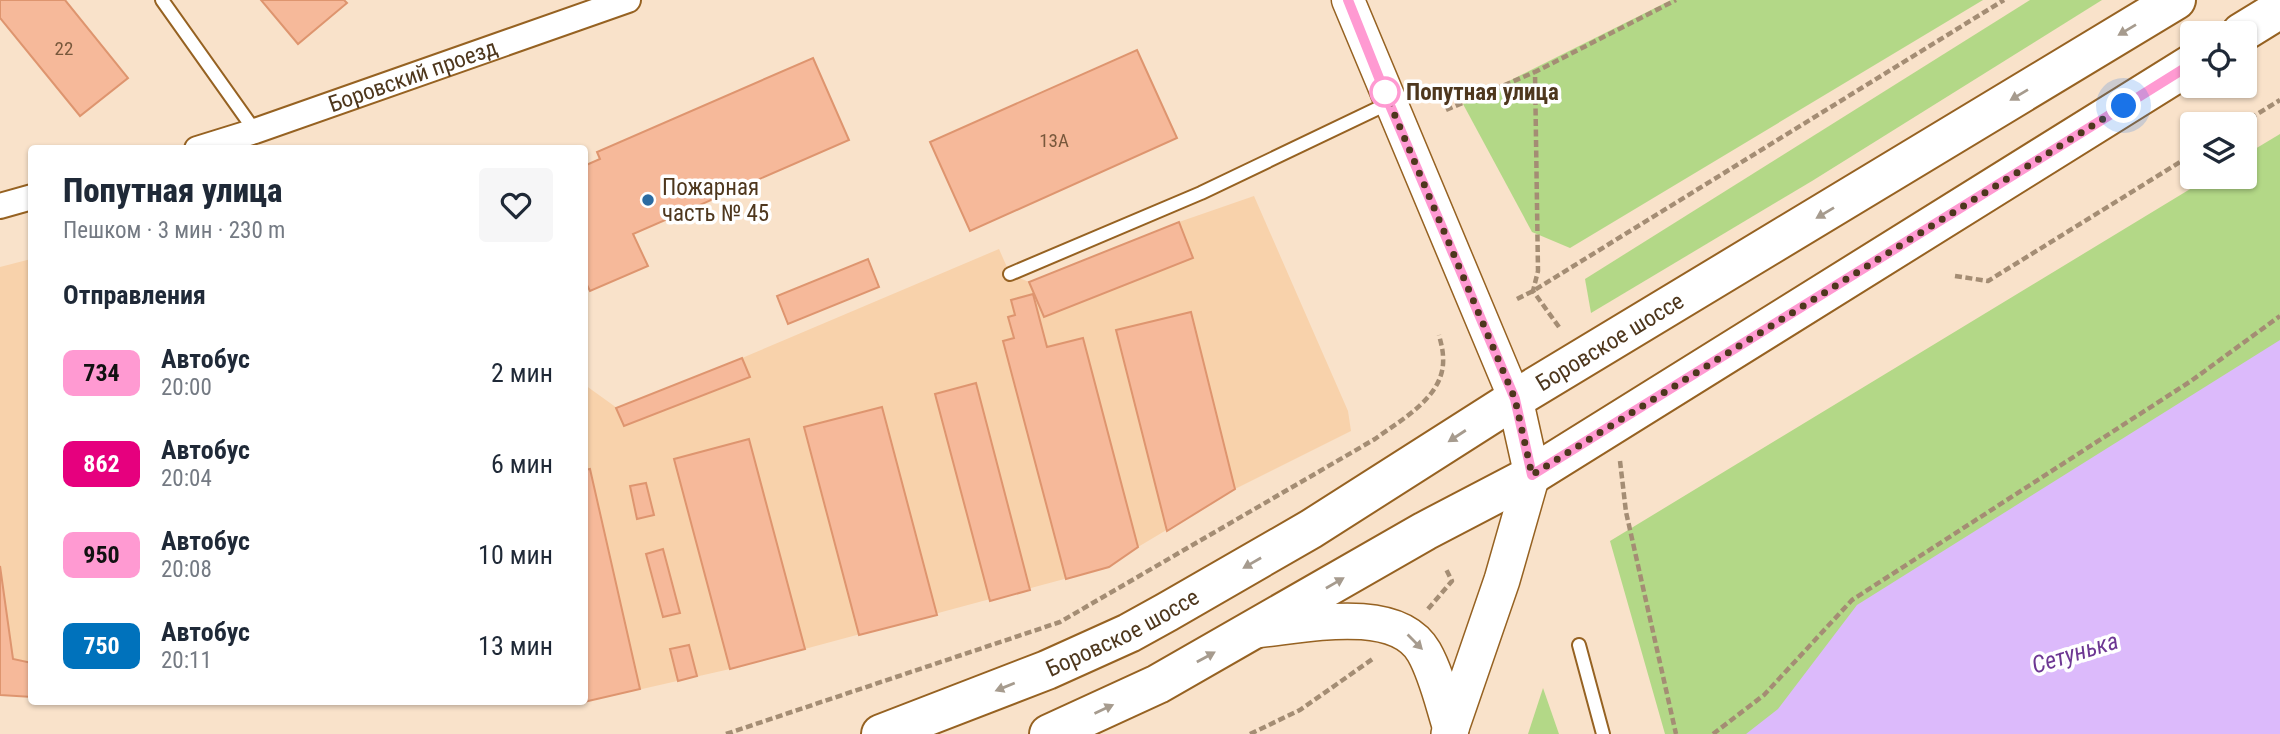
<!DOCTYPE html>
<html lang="ru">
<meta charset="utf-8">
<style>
body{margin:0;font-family:"Roboto Condensed",sans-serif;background:#f6f6f7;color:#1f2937;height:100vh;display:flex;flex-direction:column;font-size:26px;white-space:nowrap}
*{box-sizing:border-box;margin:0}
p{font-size:23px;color:#747a83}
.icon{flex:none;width:38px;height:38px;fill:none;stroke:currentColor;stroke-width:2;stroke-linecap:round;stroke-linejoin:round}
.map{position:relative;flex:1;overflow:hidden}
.drawer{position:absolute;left:28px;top:145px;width:560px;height:560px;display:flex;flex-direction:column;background:#fff;border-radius:7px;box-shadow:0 2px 5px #0004}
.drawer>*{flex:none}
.badge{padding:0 14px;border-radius:10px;font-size:24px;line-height:46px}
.fabs{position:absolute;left:2180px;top:21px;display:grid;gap:14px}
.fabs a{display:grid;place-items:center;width:77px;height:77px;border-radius:7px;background:#fff;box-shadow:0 2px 5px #0004;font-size:35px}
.you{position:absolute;width:35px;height:35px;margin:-18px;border:5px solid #fff;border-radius:50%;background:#1a73e8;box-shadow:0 0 0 10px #1a73e833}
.map>.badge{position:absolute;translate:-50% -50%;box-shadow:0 0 0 4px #fff}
h2{padding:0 35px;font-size:26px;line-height:63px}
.round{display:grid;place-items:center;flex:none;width:74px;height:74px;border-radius:7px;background:#f6f6f7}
.overview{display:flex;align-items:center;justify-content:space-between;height:119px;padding:0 35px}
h1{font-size:33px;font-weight:800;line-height:52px}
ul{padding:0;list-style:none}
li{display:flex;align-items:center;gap:21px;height:91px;padding:0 35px}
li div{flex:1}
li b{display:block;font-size:26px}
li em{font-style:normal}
li .badge{min-width:77px;font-weight:700;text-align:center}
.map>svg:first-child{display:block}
</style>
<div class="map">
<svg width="2280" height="734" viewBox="0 0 2280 734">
<rect width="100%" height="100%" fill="#f9e2ca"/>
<!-- built -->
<g fill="#f8d2ab">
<polygon points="1254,196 1348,411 1351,431 1235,489 1138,547 1109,567 730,669 585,702 585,385 617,408 742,358 999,249 1010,274 1029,282 1179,222"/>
<polygon points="31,259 31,697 0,695 0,267"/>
</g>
<!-- green -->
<g fill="#b3d887">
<polygon points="1671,0 1983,0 1570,248 1532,232 1463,104"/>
<polygon points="2030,0 2102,0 1812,181 1591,313 1585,279"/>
<polygon points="2280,134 2280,734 1665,734 1610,541 2210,177 2245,177 2245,155"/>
<polygon points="1543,688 1559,734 1528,734"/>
</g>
<!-- water -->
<polygon fill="#dcbafb" points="2280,340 2280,734 1746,734 1778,709 1857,605"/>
<!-- building -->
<g fill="#f6b99a" stroke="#de956f" stroke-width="2">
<polygon points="0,0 65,0 128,78 80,116 0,18"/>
<polygon points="261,0 344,0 347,3 298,44"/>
<polygon points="1137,50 1177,138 970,231 930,142"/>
<polygon points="813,58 849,140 633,234 648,266 590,291 584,279 584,166 600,159 597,152"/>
<polygon points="1179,222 1193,258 1044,317 1029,282"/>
<polygon points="868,259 879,287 788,324 777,296"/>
<polygon points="1033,294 1047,347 1083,338 1138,547 1109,567 1066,579 1003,341 1014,338 1008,317 1015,315 1011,300"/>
<polygon points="1191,312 1235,489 1167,531 1116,330"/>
<polygon points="742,358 750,377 624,426 616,408"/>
<polygon points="976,383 1030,590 990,601 935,394"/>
<polygon points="882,407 937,615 859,635 804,427"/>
<polygon points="749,439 805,649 730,669 674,459"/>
<polygon points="590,469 640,689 584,702 584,470"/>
<polygon points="646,483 654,515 637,519 630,486"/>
<polygon points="663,549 680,613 663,617 646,554"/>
<polygon points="0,566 13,659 32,663 32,697 0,695"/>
<polygon points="689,645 697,676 678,681 670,649"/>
</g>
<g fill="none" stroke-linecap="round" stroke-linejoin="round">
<!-- service casing -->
<g stroke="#966222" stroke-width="16">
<g id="service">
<polyline points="162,0 255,131"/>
<polyline points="1010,274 1201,193 1389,103"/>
<polyline points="1579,645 1603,734"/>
</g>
</g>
<!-- minor casing -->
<g stroke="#966222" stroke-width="28">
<g id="minor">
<path id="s1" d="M197 149 255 131 628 0"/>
<polyline points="0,206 32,197"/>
</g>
</g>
<!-- tertiary casing -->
<g stroke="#966222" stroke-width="35">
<polyline id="tertiary" points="1348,0 1515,399"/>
</g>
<!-- secondary casing -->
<g stroke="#966222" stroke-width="38">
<g id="secondary">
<path d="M1255 630C1301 626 1396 603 1424 652 1437 675 1443 704 1451 729"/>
<polyline points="1449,734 1502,580 1532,475 1515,399"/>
</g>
</g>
<!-- primary casing -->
<g stroke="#966222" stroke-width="42">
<g id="primary">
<polyline points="2241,33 2280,9"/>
<path id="s2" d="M881 734 1047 670 1129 633 1167 612 1311 529 1515 399 2176 0"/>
<polyline points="1049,734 1158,684 1425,531 1532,475 2193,63"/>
</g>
</g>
<!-- path -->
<g stroke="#a48d74" stroke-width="4.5" stroke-dasharray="7 3.5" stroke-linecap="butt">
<polyline points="1446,110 1535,72"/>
<polyline points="2241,124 2280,100"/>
<polyline points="1955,276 1988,281 2193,154"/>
<polyline points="1517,299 1533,291 2004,0"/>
<polyline points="1559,327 1533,291 1538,271 1535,72 1676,0"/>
<polyline points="1620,461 1626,512 1676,734"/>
<polyline points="1428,609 1452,581 1445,567"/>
<path d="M726 734 1060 622 1375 439C1402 419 1446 396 1443 357 1443 350 1441 343 1439 335"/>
<polyline points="1250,734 1300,710 1374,658"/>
<polyline points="1713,734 1764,695 1852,600 2191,381 2280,316"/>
</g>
<!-- service -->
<use href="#service" stroke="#fff" stroke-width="12"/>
<!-- minor -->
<use href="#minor" stroke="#fff" stroke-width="24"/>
<!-- tertiary -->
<use href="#tertiary" stroke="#fff" stroke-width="32"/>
<!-- secondary -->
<use href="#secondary" stroke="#fff" stroke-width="35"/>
<!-- primary -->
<use href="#primary" stroke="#fff" stroke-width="38"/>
</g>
<!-- one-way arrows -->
<defs><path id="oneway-solid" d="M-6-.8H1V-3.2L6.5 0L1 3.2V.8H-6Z" transform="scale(1.75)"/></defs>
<g fill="#a69b8e">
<use href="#oneway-solid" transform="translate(2127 30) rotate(149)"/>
<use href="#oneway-solid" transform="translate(2019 95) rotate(149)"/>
<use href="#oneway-solid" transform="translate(1825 213) rotate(149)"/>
<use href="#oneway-solid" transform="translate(1457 436) rotate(147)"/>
<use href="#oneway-solid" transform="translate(1252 563) rotate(150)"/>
<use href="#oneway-solid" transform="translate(1335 583) rotate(-30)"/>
<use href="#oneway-solid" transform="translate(1415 642) rotate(45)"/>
<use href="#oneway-solid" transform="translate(1206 657) rotate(-29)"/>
<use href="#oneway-solid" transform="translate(1005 687) rotate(158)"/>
<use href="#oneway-solid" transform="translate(1104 709) rotate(-25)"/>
</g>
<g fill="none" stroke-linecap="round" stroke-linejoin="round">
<!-- line casing -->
<g stroke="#fff" stroke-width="16">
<polyline id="line" points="1348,0 1389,103 1515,399 1532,475 2193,63"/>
</g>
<!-- line -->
<use href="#line" stroke="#ff9ad2" stroke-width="10"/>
<!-- walk -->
<polyline stroke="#4e371d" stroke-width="7" stroke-dasharray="0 12.6" points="1385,92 1515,399 1532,475 2124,106"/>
</g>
<!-- markers -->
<circle fill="#fff" stroke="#ff9ad2" stroke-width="3.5" cx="1385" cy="92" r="14"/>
<circle fill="#2c6ba1" stroke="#fff" stroke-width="2.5" cx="648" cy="200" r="7"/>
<g text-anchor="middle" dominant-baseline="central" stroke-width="7" stroke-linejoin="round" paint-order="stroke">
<!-- number labels -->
<g font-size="19" fill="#78583c">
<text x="64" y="48">22</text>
<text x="1054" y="140">13А</text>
</g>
<!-- street labels -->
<g font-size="23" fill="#4e371d" stroke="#fff">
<text stroke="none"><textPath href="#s1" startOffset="228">Боровский проезд</textPath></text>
<text stroke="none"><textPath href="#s2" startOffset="830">Боровское шоссе</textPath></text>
<text stroke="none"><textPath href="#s2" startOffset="262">Боровское шоссе</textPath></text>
</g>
<!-- stop labels -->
<g font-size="23" font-weight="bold" fill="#4e371d" stroke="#fff" text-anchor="start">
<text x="1406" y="92">Попутная улица</text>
</g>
<!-- poi labels -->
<g font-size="23" fill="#4e371d" stroke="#fff" text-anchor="start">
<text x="662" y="187">Пожарная<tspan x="662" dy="26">часть № 45</tspan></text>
</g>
<!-- water labels -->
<g font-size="24" font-style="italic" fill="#6d3793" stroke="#fff">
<text transform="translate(2075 653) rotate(-17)">Сетунька</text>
</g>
</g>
</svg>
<div class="fabs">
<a><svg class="icon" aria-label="locate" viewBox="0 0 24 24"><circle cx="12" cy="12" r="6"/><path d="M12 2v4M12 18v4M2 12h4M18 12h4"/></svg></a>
<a><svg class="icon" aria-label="layers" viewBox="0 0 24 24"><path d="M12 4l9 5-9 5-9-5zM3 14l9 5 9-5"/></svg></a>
</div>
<div class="you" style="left:2124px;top:106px"></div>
<section class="drawer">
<div class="overview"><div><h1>Попутная улица</h1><p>Пешком · 3 мин · 230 m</p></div><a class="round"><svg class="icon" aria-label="heart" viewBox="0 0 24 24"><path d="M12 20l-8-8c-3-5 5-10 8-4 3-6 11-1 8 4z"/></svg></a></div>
<h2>Отправления</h2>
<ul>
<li><span class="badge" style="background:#ff9ad2;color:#111">734</span><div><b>Автобус</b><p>20:00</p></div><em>2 мин</em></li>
<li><span class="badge" style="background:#e6007e;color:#fff">862</span><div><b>Автобус</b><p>20:04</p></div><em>6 мин</em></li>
<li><span class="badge" style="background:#ff9ad2;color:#111">950</span><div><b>Автобус</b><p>20:08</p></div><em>10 мин</em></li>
<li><span class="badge" style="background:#0072bc;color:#fff">750</span><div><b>Автобус</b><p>20:11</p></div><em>13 мин</em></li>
</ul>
</section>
</div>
